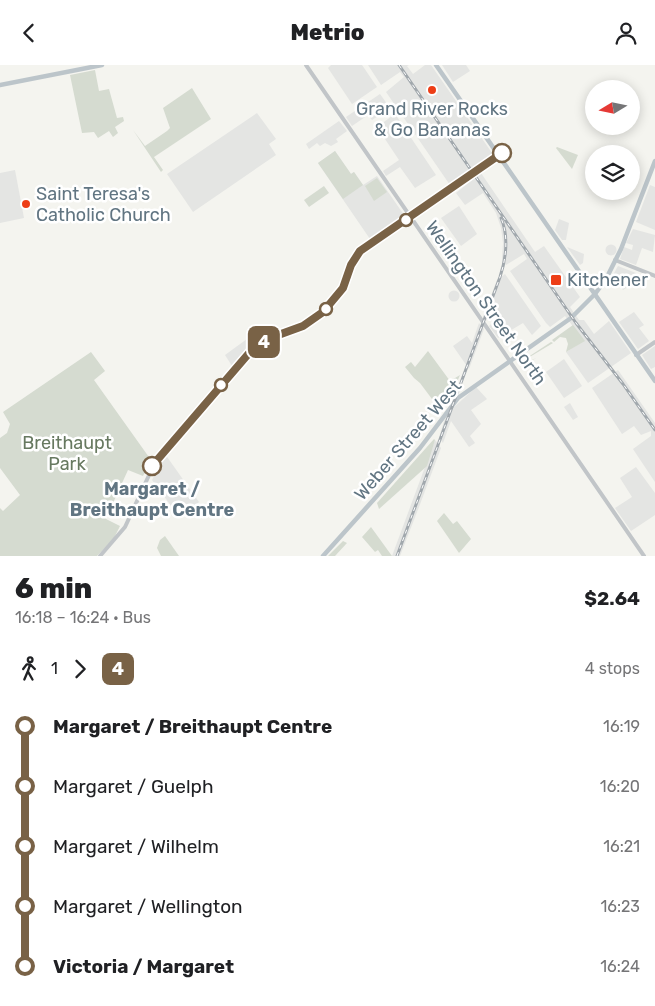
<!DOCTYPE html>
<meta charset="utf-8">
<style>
body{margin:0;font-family:Rubik,sans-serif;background:#f2f2f2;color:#202124;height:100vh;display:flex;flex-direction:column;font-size:19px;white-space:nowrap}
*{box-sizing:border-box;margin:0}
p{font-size:16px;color:#757577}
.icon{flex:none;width:28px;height:28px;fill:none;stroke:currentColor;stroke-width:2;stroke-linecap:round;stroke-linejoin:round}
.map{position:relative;height:491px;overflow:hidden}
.panel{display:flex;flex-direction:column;background:#fff;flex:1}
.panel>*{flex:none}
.badge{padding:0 10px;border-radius:8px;font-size:18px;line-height:32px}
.needle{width:32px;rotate:260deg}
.controls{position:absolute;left:585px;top:15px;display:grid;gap:10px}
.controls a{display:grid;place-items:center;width:55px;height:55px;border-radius:50%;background:#fff;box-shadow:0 2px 12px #0003;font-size:25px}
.map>.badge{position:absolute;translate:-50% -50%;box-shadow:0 0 0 2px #fff}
.legs{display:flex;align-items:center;gap:8px;height:55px;padding:0 15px;font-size:16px}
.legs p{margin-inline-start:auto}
.headline{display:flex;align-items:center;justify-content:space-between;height:85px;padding:0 15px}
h1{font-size:28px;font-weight:800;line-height:38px}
ul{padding:0 15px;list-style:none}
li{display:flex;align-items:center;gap:18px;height:60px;font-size:19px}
li i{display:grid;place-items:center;width:8px;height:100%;margin:0 6px;background:currentColor}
li i::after{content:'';width:12px;height:12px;margin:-6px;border:4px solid;border-radius:50%;background:#fff}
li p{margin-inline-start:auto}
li:first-child i{background:linear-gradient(#0000 50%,currentColor 0)}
li:last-child i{background:linear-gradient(currentColor 50%,#0000 0)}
header{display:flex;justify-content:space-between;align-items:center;height:65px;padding:0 15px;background:#fff;font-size:22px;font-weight:800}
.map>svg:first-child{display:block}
</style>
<header><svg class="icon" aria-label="back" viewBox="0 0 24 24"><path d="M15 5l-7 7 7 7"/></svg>Metrio<svg class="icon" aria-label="person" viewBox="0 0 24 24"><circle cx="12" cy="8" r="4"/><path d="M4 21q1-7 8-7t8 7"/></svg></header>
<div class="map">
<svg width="655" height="491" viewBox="0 0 655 491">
<rect width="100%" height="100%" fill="#f4f4ef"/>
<!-- built -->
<g fill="#e4e5e3">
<polygon points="331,0 362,0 377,22 352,39 328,3"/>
<polygon points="368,0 409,0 407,1 413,9 425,0 431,0 492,88 491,92 450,120 386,27 404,12 400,7 381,20"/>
<polygon points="442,0 466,0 470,6 453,17"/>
<polygon points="380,29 390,43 372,55 368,50 352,61 346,52"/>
<polygon points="257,48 276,74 269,79 276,90 193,147 167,109"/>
<polygon points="395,49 436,110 415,123 400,102 386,111 383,106 399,95 377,62"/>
<polygon points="339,56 347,66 336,74 338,77 331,81 325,78 320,81 317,78 309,84 306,79"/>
<polygon points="335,86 351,109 354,107 363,120 377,111 404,150 370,174 318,98"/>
<polygon points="15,105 24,153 0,158 0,108"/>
<polygon points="481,108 535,187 544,181 580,232 570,242 579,255 584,255 594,269 609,256 631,288 588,318 566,287 584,276 565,251 550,262 546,258 510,206 527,194 524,189 506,200 504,198 502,193 503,178 501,163 496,148 483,128 465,140 456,128"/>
<polygon points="650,120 655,122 655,165 636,157"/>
<polygon points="459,141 477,169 461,181 441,153"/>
<polygon points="559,154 569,158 566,175 562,175 555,165"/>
<polygon points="633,164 655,170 653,187 642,183 636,200 620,194 624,182 632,185 633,180 626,178"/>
<circle cx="611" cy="185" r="5.5"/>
<polygon points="567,182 584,189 583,198 580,200"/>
<polygon points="618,201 636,208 640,214 623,225 613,210"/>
<polygon points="505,209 541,261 532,270 523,258 498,273 489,261 498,253 490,244 486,256 483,252 497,215"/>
<circle cx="454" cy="231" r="5.5"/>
<polygon points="634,247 644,260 639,263 649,276 638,284 619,257"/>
<polygon points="479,258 484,264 469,304 453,281 467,271 472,278"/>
<polygon points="251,271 255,278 232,301 225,290"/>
<polygon points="655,281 655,302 651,304 642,290"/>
<polygon points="564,294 582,321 564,333 546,307"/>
<polygon points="618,305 655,358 655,417 633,384 651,371 651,366 641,370 634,361 622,369 592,323"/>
<polygon points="476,322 487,334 471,345 481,359 470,371 475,378 469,382 451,356 443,378 439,373 444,356 451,345"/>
<polygon points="570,338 578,352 573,355 564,342"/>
<polygon points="435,375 441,383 419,442 400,491 392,491"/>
<polygon points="165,389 199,437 180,453 152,415"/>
<polygon points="636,402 655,428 655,450 631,466 615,443 632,432 620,413"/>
</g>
<!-- green -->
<g fill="#d5dbd0">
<polygon points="95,5 99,26 109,24 117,53 123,52 124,56 115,62 118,68 113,72 109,66 98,73 94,67 82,68 70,10"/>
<polygon points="192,23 211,54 154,92 163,105 161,107 133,65 145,81 167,66 170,63 163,43"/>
<polygon points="557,82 578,90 572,104 556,83"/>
<polygon points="335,86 351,109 354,107 363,120 343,134 318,98"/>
<polygon points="377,113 387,127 374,136 365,121"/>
<polygon points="324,121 329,128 309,142 304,135"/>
<polygon points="573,260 585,276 566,287 568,279 566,273 560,272 554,277 552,275"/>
<polygon points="551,277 553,278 528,293 530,296 536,293 525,300 522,296 516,300"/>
<polygon points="428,286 450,316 460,310 450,333 441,346 420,318 414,313 405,302 411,297 415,302"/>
<polygon points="91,287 105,306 94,315 151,395 143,411 128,405 113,438 104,450 106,454 120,461 114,473 97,491 0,491 0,443 3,446 20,430 0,403 0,373 7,368 10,359 3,347"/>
<polygon points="434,374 435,375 427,401 379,444 377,438"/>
<polygon points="444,448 453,459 457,456 471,474 459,488 437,456"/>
<polygon points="371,462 392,491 382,491 378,485 375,487 362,472"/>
<polygon points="165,471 179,491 161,491 157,483 160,475"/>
<polygon points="343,476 347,478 335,491 328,491"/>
</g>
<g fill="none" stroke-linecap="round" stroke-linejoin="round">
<!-- tertiary -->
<g stroke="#c1c5c8" stroke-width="4">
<polyline points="306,0 644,491"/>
<polyline points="615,195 655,211"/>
<polyline points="636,290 655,277"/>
<polyline points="100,491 125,462 157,393 250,287 270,273 314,255 340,227 360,186 499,91"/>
</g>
<!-- secondary -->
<g stroke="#bcc5ca" stroke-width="4.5">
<polyline points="436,0 655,316"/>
<polyline points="0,20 102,0"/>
<polyline points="323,491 420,383 458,333 571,253 595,229 606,214 621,184 655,96"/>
</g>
<!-- rail casing -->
<g stroke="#a1a8ad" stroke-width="3">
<g id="rail">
<polyline points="399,0 576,258 623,319 655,365"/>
<path d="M397 491 500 212C506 194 509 171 501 153"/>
</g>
</g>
<!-- rail -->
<use href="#rail" stroke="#fff" stroke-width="1" stroke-dasharray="4" stroke-linecap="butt"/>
</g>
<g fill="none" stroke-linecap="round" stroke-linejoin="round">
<!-- line-1 casing -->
<g stroke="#fff" stroke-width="11">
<polyline id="line-1" points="152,401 250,287 270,273 303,261 323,247 343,223 351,200 360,186 502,88"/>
</g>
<!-- line-1 -->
<use href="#line-1" stroke="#796246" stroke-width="8"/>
</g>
<!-- markers -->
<g fill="#ed3e17" stroke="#fff" stroke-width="2">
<circle cx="432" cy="25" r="5"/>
<circle cx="26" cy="139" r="5"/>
<rect x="550" y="209" width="12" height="12" rx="2.5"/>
</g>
<g fill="#fff" stroke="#796246" stroke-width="2.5">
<circle cx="502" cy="88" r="9"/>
<circle cx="406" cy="155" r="6"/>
<circle cx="326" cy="244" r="6"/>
<circle cx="221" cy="320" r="6"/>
<circle cx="152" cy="401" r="9"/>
</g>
<g text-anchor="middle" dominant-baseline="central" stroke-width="5" stroke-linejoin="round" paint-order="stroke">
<!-- poi labels -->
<g font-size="18" fill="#617582" stroke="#fff" text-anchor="start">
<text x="432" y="44" text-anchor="middle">Grand River Rocks<tspan x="432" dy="21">&amp; Go Bananas</tspan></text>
<text x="36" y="129">Saint Teresa's<tspan x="36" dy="21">Catholic Church</tspan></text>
<text x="567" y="215">Kitchener</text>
</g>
<!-- street labels -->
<g font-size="18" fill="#617582" stroke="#fff">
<text transform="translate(486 238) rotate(55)">Wellington Street North</text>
<text transform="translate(408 375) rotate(-49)">Weber Street West</text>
</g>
<!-- park labels -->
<g font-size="18" fill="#677960" stroke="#fff">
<text x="67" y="378">Breithaupt<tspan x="67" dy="21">Park</tspan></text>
</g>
<!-- stop labels -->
<g font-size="18" font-weight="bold" fill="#617582" stroke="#fff">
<text x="152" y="424">Margaret /<tspan x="152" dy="21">Breithaupt Centre</tspan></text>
</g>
</g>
</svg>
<div class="controls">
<a><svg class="needle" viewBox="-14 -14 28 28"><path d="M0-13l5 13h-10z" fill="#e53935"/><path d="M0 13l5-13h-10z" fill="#757577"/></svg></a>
<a><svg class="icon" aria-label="layers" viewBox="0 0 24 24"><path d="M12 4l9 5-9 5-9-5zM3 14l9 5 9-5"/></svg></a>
</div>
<b class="badge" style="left:264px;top:277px;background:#796246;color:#fff">4</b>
</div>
<section class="panel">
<div class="headline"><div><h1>6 min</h1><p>16:18 – 16:24 · Bus</p></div><b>$2.64</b></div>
<div class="legs"><svg class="icon" aria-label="walk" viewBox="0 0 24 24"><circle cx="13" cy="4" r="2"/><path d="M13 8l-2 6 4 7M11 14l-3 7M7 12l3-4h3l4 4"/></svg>1<svg class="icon" aria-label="forward" viewBox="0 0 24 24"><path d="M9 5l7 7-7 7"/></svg><b class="badge" style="background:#796246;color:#fff">4</b><p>4 stops</p></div>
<ul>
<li><i style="color:#796246"></i><b>Margaret / Breithaupt Centre</b><p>16:19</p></li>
<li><i style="color:#796246"></i><span>Margaret / Guelph</span><p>16:20</p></li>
<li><i style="color:#796246"></i><span>Margaret / Wilhelm</span><p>16:21</p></li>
<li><i style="color:#796246"></i><span>Margaret / Wellington</span><p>16:23</p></li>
<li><i style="color:#796246"></i><b>Victoria / Margaret</b><p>16:24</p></li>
</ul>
</section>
